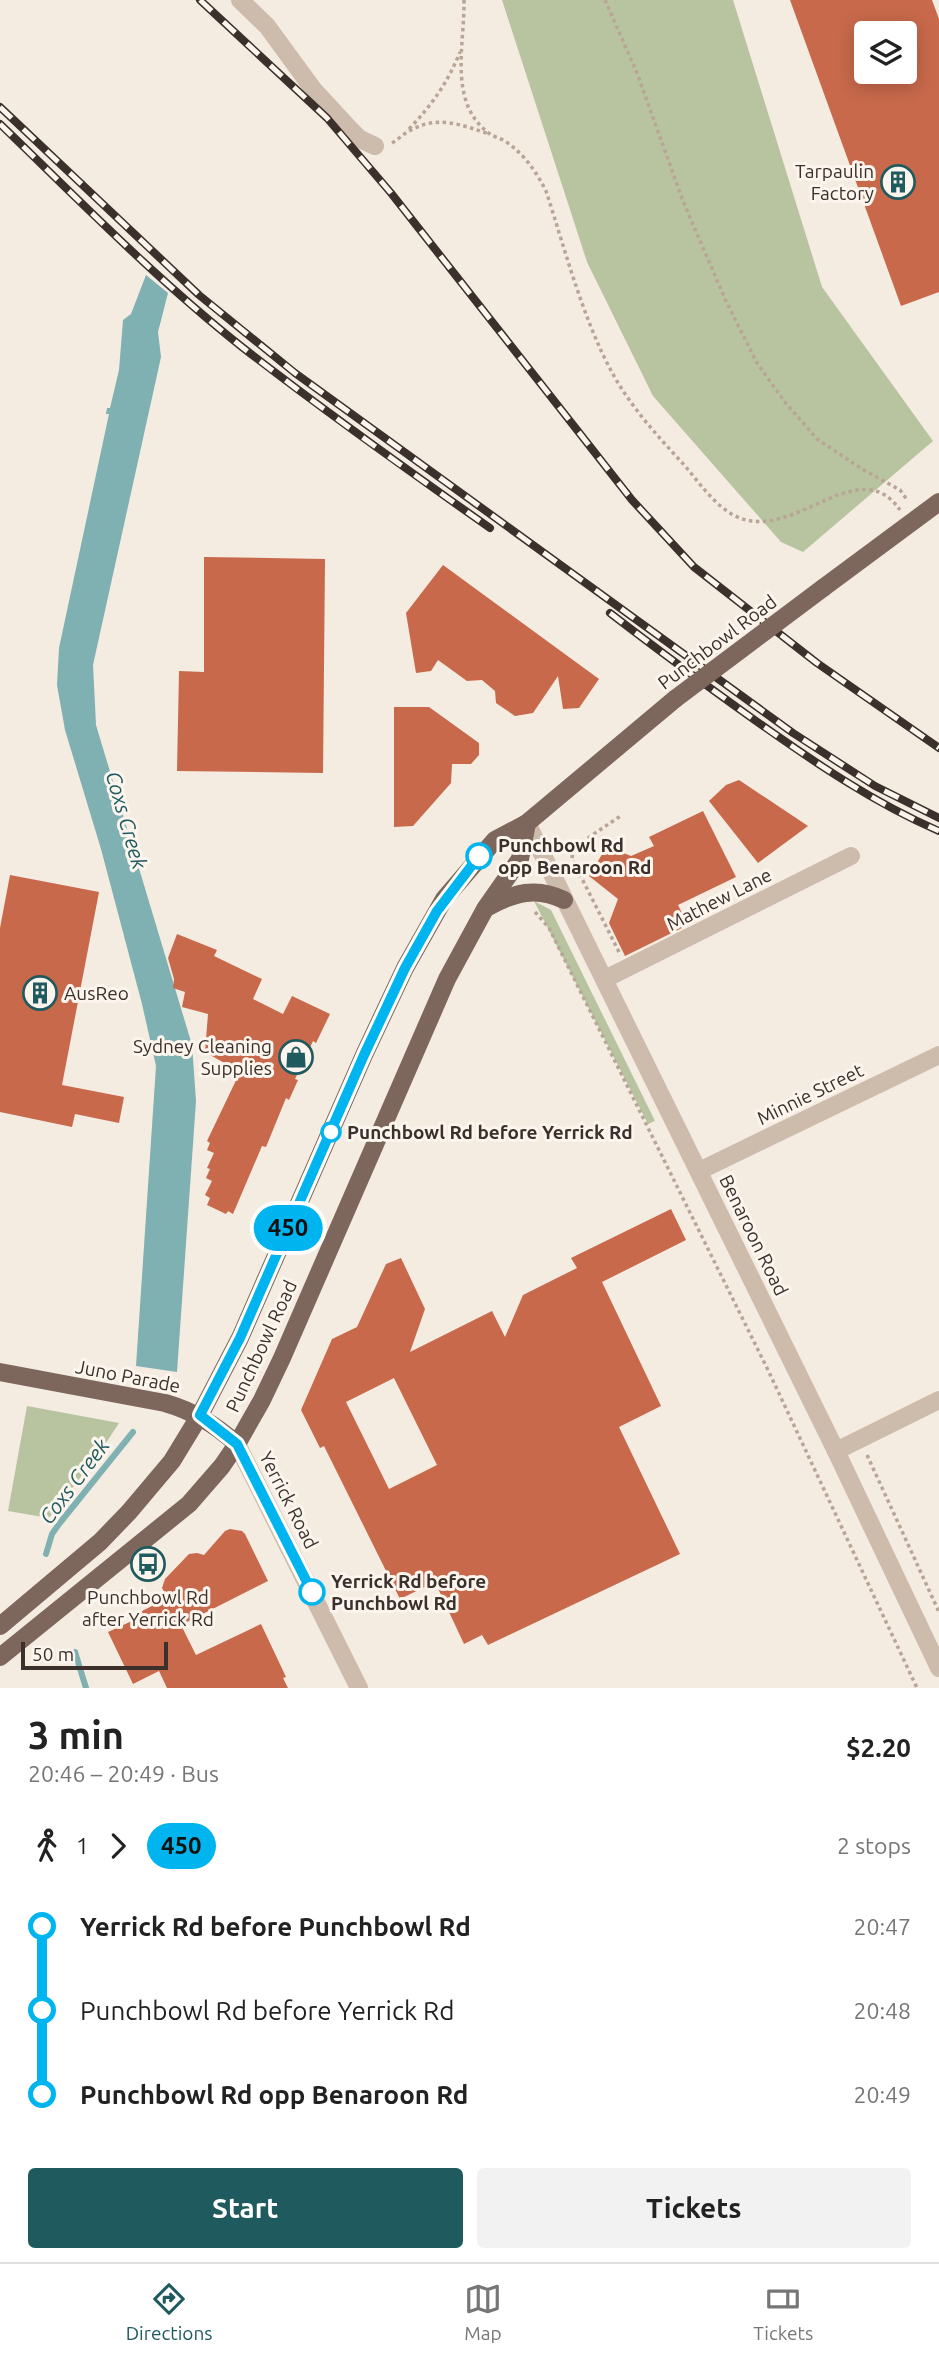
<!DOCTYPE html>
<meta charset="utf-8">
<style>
body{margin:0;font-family:Ubuntu,sans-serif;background:#f2f2f2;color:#222;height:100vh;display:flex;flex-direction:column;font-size:26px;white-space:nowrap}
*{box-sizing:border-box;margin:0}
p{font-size:23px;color:#767676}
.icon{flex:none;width:38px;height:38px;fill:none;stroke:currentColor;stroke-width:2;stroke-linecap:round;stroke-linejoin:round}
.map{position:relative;height:1688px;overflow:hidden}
.panel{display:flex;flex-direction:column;background:#fff;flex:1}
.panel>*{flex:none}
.badge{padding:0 14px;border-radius:23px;font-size:24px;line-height:46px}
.controls{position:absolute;left:854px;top:21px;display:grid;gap:14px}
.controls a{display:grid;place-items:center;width:63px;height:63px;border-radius:7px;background:#fff;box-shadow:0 4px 18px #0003;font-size:35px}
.scale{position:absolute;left:21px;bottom:18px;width:147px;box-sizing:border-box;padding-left:7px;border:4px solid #3b302b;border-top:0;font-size:19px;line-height:24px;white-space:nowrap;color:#3b302b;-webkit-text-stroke:5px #fbf5ee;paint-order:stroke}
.map>.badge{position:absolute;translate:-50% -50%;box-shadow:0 0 0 4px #fff}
.legs{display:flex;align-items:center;gap:10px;height:77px;padding:0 28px;font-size:23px}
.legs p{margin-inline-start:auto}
.headline{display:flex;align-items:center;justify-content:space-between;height:119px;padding:0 28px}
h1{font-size:38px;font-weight:700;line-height:52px}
.button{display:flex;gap:14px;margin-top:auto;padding:14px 28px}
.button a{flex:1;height:80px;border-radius:7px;background:#1f5a5e;color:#fff;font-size:28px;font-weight:700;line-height:80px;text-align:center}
.button a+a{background:#f2f2f2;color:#222}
ul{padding:0 28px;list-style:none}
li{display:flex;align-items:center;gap:24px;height:84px;font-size:26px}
li i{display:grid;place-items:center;width:10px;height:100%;margin:0 9px;background:currentColor}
li i::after{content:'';width:18px;height:18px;margin:-9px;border:5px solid;border-radius:50%;background:#fff}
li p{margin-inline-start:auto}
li:first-child i{background:linear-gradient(#0000 50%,currentColor 0)}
li:last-child i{background:linear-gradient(currentColor 50%,#0000 0)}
.dock{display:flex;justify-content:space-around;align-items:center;height:98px;border-top:2px solid #e0e0e0;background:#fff;font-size:19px;color:#767676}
.dock a{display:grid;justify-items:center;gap:4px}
.dock .selected{color:#1f5a5e}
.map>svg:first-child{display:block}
</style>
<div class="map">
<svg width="939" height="1688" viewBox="0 0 939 1688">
<rect width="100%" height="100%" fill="#f4ebe1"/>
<!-- green -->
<g fill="#b8c4a0">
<polygon points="502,0 733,0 822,287 933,441 803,552 781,542 653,396 587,262"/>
<polygon points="534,901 551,910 655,1121 648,1124"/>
<polygon points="27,1406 119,1423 100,1452 49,1518 8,1511"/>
</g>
<!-- water -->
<polygon fill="#7fb0b2" points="146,275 168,293 158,332 161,357 93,665 96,725 192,1045 196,1101 177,1372 136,1366 156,1066 142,1004 101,849 65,730 57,685 59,648 109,414 106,414 107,408 110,408 119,370 123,320 131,314"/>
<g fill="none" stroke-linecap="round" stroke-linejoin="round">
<!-- stream -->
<g stroke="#7fb0b2" stroke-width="6">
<polyline points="46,1554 52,1534 59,1524 133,1432"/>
<polyline points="75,1652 86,1688"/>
</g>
</g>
<!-- building -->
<g fill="#c8694b" fill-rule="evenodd">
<path d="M790 0H932L939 19V292L901 306ZM866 33H905V72H866Z"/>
<polygon points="204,557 325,559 323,773 177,771 179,671 204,672"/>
<polygon points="443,565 599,679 579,708 563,709 558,676 533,713 515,716 496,703 495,691 482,680 467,681 438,660 431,671 416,673 406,613"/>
<polygon points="394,707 429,707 479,743 479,755 471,764 452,764 451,783 413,826 394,827"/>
<polygon points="739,780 808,826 758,863 709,801 726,785"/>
<polygon points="703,811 736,877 678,905 688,925 625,956 609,923 618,899 589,876 607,846 631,856 654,846 649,837"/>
<polygon points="10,875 99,892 62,1085 124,1097 119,1123 75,1114 72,1127 0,1112 0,928"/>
<polygon points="177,934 217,950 214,956 262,979 253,999 283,1014 292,996 330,1014 316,1043 313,1041 295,1079 298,1080 289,1100 286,1098 266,1147 262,1146 233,1214 228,1211 226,1214 207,1205 210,1198 205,1195 212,1181 206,1178 210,1169 207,1168 214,1153 207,1150 210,1143 207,1141 240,1072 205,1052 208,1014 182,1007 185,992 173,988 174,979 168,958"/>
<path d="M671 1209 686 1240 602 1282 661 1406 619 1427 680 1554 488 1645 482 1635 464 1644 435 1582 400 1599 324 1446 320 1448 301 1410 332 1339 357 1327 386 1264 401 1258 425 1309 410 1352 492 1311 505 1337 523 1295 577 1268 571 1258ZM394 1378 437 1465 389 1489 346 1402Z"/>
<polygon points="230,1529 242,1531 245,1534 268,1581 181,1625 196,1655 261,1624 286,1677 283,1678 288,1688 167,1688 159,1671 133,1684 108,1632 134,1620 132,1616 168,1598 162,1588 165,1579 189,1554 197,1553 204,1555 225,1531"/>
</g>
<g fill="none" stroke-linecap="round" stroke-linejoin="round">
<!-- path -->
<g stroke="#b9a596" stroke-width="3.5" stroke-dasharray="3.5 3.5" stroke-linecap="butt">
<path d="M464 0C465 44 447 103 490 134 494 137 500 138 505 141 524 154 536 171 546 191 567 255 589 344 628 398 645 423 666 445 686 467 701 485 717 509 740 518 796 540 859 451 900 510"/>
<polyline points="605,0 637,73 683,201 725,299 757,363 784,401 817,439 862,469 900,490 908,501"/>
<path d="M409 129C432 105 448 82 460 52"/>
<path d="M392 143C399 139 404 133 411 130 438 115 462 125 489 134"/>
<polyline points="535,912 549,928 768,1370 917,1688"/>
<polyline points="619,952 572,859 573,848 622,815"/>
<polyline points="867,1455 939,1612"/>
</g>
<!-- minor -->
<g stroke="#cdbbac" stroke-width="18">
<polyline points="240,0 267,26 313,89 349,128 360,139 375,146"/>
<polyline points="527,823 836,1451 939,1668"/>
<polyline points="605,979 851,856"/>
<polyline points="699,1171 939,1055"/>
<polyline points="237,1444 359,1688"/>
<polyline points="836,1451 939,1400"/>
</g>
<!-- major -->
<g stroke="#7d675c" stroke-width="18">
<polyline points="823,588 939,502"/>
<path d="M488 907C514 893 536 886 564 900"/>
<path d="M0 1372 165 1403C193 1411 214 1424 237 1444"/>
<polyline points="0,1626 100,1542 129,1512 172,1461 200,1415 240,1338 364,1055 405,968 444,899 495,840 527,823 675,699"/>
<polyline points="0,1657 189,1504 222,1466 237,1444 262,1400 282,1358 447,979 485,909 520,859 527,823"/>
</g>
<!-- rail casing -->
<g stroke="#3b302b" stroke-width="8">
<g id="rail">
<polyline points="200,0 327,118 391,193 632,500 694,567 817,663 939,748"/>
<polyline points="0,107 199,295 295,373 793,733 875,786 939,818"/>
<path d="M0 124C79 200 156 279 242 347 323 410 406 469 490 528"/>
<path d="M610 613C658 650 707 686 756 721 814 762 874 803 939 831"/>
</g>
</g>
<!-- rail -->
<use href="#rail" stroke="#fbf5ee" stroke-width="5" stroke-dasharray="16" stroke-linecap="butt"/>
<!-- major-bridge -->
<polyline stroke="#7d675c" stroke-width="18" points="675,699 823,588"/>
</g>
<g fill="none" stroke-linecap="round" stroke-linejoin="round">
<!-- line-1 casing -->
<g stroke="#fff" stroke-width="16">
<polyline id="line-1" points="312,1592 237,1444 200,1415 240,1338 364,1055 405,968 437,911 479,856"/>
</g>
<!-- line-1 -->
<use href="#line-1" stroke="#00b5ef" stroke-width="10"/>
</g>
<!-- icons -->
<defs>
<g id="building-ring" transform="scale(1.75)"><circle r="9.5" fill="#fbf5ee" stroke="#1f5a5e" stroke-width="1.5"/><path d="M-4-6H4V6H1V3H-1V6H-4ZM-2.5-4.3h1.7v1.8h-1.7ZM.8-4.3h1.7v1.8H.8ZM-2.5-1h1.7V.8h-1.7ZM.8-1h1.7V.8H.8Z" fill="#1f5a5e"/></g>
<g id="shop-ring" transform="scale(1.75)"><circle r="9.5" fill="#fbf5ee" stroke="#1f5a5e" stroke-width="1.5"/><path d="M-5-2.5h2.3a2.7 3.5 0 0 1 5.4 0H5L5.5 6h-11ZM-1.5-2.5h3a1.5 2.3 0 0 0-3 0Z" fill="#1f5a5e"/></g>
<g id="bus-ring" transform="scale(1.75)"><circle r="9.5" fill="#fbf5ee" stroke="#1f5a5e" stroke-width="1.5"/><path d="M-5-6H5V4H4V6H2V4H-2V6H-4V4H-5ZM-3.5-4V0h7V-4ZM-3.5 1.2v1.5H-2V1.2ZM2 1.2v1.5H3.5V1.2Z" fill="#1f5a5e"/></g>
</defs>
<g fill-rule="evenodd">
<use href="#building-ring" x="898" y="182"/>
<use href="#building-ring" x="40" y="993"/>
<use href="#shop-ring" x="296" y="1057"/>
<use href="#bus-ring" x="148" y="1564"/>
</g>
<!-- markers -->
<g fill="#fff" stroke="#00b5ef" stroke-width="3.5">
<circle cx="479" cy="856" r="12"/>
<circle cx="331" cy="1132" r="9"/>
<circle cx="312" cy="1592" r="12"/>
</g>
<g text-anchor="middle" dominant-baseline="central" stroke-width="6" stroke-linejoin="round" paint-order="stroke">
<!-- poi labels -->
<g font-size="19" fill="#3b302b" stroke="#fbf5ee" text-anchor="end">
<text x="874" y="171">Tarpaulin<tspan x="874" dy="22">Factory</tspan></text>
<text x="64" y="993" text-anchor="start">AusReo</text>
<text x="272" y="1046">Sydney Cleaning<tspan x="272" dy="22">Supplies</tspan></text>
<text x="148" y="1597" text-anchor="middle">Punchbowl Rd<tspan x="148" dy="22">after Yerrick Rd</tspan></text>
</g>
<!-- street labels -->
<g font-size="19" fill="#3b302b" stroke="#fbf5ee">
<text transform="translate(717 642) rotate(-37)">Punchbowl Road</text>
<text transform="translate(719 899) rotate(-27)">Mathew Lane</text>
<text transform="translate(810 1094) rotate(-26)">Minnie Street</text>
<text transform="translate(754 1235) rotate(64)">Benaroon Road</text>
<text transform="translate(261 1346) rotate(-65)">Punchbowl Road</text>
<text transform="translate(128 1376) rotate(11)">Juno Parade</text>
<text transform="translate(289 1500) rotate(63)">Yerrick Road</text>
</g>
<!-- stop labels -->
<g font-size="19" font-weight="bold" fill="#3b302b" stroke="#fbf5ee" text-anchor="start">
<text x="498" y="845">Punchbowl Rd<tspan x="498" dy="22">opp Benaroon Rd</tspan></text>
<text x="347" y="1132">Punchbowl Rd before Yerrick Rd</text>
<text x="331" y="1581">Yerrick Rd before<tspan x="331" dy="22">Punchbowl Rd</tspan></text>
</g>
<!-- water labels -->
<g font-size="21" font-style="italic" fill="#1f5a5e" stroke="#fbf5ee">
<text transform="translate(127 820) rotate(74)">Coxs Creek</text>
<text transform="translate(74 1481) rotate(-53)">Coxs Creek</text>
</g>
</g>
</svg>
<div class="controls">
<a><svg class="icon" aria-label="layers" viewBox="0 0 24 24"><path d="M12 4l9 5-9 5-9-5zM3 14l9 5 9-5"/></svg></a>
</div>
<div class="scale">50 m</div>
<b class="badge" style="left:288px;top:1228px;background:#00b5ef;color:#111">450</b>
</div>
<section class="panel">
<div class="headline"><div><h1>3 min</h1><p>20:46 – 20:49 · Bus</p></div><b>$2.20</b></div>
<div class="legs"><svg class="icon" aria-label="walk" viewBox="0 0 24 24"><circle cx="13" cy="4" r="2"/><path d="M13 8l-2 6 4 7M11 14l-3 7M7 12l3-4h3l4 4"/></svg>1<svg class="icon" aria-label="forward" viewBox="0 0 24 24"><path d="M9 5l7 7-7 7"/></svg><b class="badge" style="background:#00b5ef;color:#111">450</b><p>2 stops</p></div>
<ul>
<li><i style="color:#00b5ef"></i><b>Yerrick Rd before Punchbowl Rd</b><p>20:47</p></li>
<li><i style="color:#00b5ef"></i><span>Punchbowl Rd before Yerrick Rd</span><p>20:48</p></li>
<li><i style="color:#00b5ef"></i><b>Punchbowl Rd opp Benaroon Rd</b><p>20:49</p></li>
</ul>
<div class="button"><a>Start</a><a>Tickets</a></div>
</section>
<nav class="dock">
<a class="selected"><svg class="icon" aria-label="directions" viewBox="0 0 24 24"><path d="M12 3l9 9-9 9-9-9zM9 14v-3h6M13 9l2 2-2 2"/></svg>Directions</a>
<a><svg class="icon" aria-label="map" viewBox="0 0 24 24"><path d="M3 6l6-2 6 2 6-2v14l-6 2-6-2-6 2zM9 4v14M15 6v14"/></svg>Map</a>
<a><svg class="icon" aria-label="tickets" viewBox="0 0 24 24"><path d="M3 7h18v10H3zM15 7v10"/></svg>Tickets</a>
</nav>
